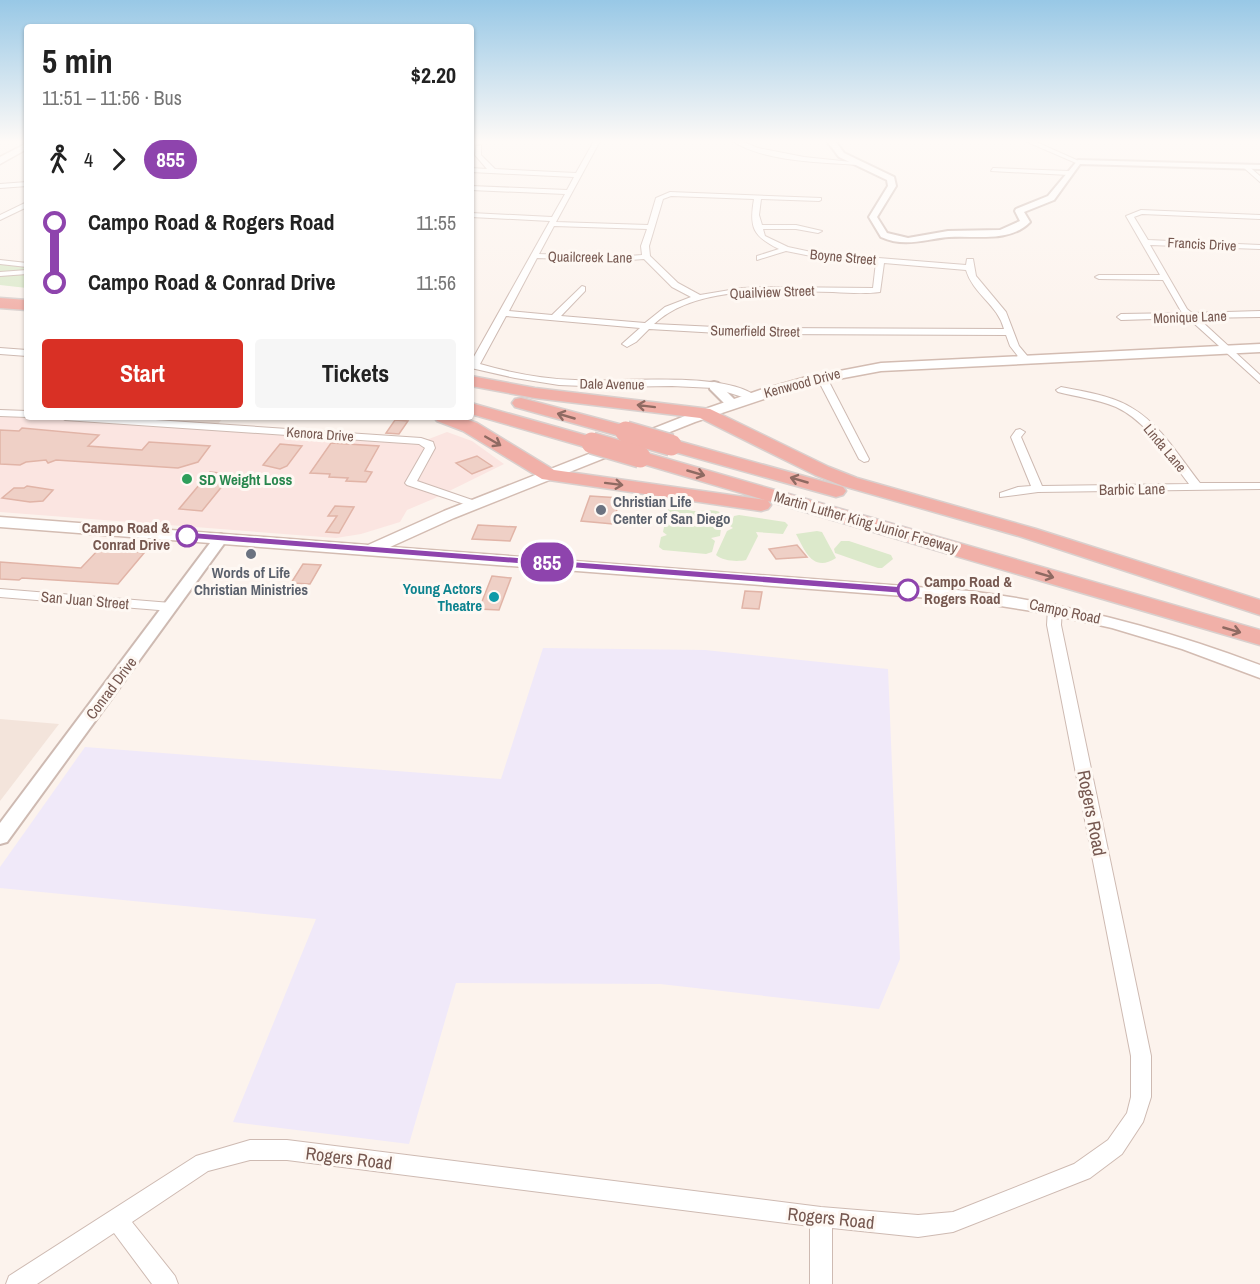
<!DOCTYPE html>
<meta charset="utf-8">
<style>
body{margin:0;font-family:"Archivo Narrow",sans-serif;background:#f6f6f6;color:#222;height:100vh;display:flex;flex-direction:column;font-size:22px;white-space:nowrap}
*{box-sizing:border-box;margin:0}
p{font-size:20px;color:#767676}
.icon{flex:none;width:33px;height:33px;fill:none;stroke:currentColor;stroke-width:2;stroke-linecap:round;stroke-linejoin:round}
.map{position:relative;flex:1;overflow:hidden}
.sheet{position:absolute;left:24px;top:24px;width:450px;height:396px;display:flex;flex-direction:column;background:#fff;border-radius:6px;box-shadow:0 2px 4px #0004}
.sheet>*{flex:none}
.badge{padding:0 12px;border-radius:20px;font-size:21px;line-height:39px}
.map>.badge{position:absolute;translate:-50% -50%;box-shadow:0 0 0 3px #fff}
.legs{display:flex;align-items:center;gap:9px;height:66px;padding:0 18px;font-size:20px}
.legs p{margin-inline-start:auto}
.headline{display:flex;align-items:center;justify-content:space-between;height:102px;padding:0 18px}
h1{font-size:33px;font-weight:800;line-height:45px}
.action{display:flex;gap:12px;margin-top:auto;padding:12px 18px}
.action a{flex:1;height:69px;border-radius:6px;background:#d93025;color:#fff;font-size:24px;font-weight:800;line-height:69px;text-align:center}
.action a+a{background:#f6f6f6;color:#222}
ul{padding:0 18px;list-style:none}
li{display:flex;align-items:center;gap:21px;height:60px;font-size:22px}
li i{display:grid;place-items:center;width:9px;height:100%;margin:0 8px;background:currentColor}
li i::after{content:'';width:15px;height:15px;margin:-8px;border:4px solid;border-radius:50%;background:#fff}
li p{margin-inline-start:auto}
li:first-child i{background:linear-gradient(#0000 50%,currentColor 0)}
li:last-child i{background:linear-gradient(currentColor 50%,#0000 0)}
.map>svg:first-child{display:block}
</style>
<div class="map">
<svg width="1260" height="1284" viewBox="0 0 1260 1284">
<rect width="100%" height="100%" fill="#fcf3ed"/>
<!-- residential -->
<g fill="#f3e4db">
<polygon points="86,417 224,417 217,425"/>
<polygon points="0,719 59,724 0,801"/>
</g>
<!-- commercial -->
<polygon fill="#fbe5e1" points="0,416 421,442 447,432 472,441 504,464 433,499 407,510 400,522 361,534 336,538 0,512"/>
<!-- education -->
<polygon fill="#f0e9f9" points="543,648 705,650 888,669 900,959 879,1009 660,984 456,983 409,1144 233,1122 316,919 0,888 0,867 85,747 501,779"/>
<!-- green -->
<g fill="#dce9cb">
<polygon points="0,261 27,264 27,288 0,285"/>
<path d="M673 507C680 508 687 510 693 511 703 512 714 507 723 514L720 536 711 538 715 541 712 552 706 554 663 550 659 547 661 537 667 535 663 532 668 509Z"/>
<path d="M739 515 785 522 788 525 783 534 756 532 758 536 746 560C737 562 723 561 716 555L727 531 733 528 730 526 734 516Z"/>
<path d="M817 531 822 532 836 558C813 573 805 551 796 534Z"/>
<polygon points="841,541 849,541 891,555 893,559 882,568 878,568 835,553 834,549"/>
</g>
<!-- building -->
<g fill="#efd0c6" stroke="#e1b4a7" stroke-width="1.5">
<polygon points="395,420 408,421 399,434 386,433"/>
<polygon points="22,428 99,435 88,446 142,450 149,442 210,446 198,462 178,468 56,460 48,463 46,460 26,462 20,465 0,464 0,430 19,431"/>
<polygon points="331,443 379,446 365,471 372,472 366,482 346,481 348,478 329,477 330,474 310,473"/>
<polygon points="280,444 302,446 287,466 280,469 263,465"/>
<polygon points="477,456 492,466 472,474 456,463"/>
<polygon points="210,472 232,474 202,511 179,509"/>
<polygon points="27,486 53,490 43,501 30,502 2,498 14,488 24,488"/>
<polygon points="590,496 620,498 613,524 581,521"/>
<polygon points="335,506 354,507 339,533 326,532 337,516 328,516"/>
<polygon points="478,525 516,527 510,541 472,539"/>
<polygon points="797,545 807,557 776,559 769,549"/>
<polygon points="99,549 101,551 113,552 115,549 144,553 118,584 22,578 19,580 0,579 0,562 81,568"/>
<polygon points="303,564 321,565 310,584 291,583"/>
<polygon points="492,576 511,578 499,610 479,609"/>
<polygon points="745,591 762,592 759,609 742,608"/>
</g>
<g fill="none" stroke-linecap="round" stroke-linejoin="round">
<!-- minor casing -->
<g stroke="#cebab2" stroke-width="2">
<g id="minor">
<polygon points="20,141 27,141 27,143"/>
<path d="M594 141H600L556 222 648 225 656 198 670 192 821 198V200L819 201 761 199 759 215 762 225H796L822 231 818 233 796 229H763L765 236 788 247 816 253 966 265 967 259H973L976 276 1006 312 1019 346 1029 358 1021 360 1010 346 1006 335 736 334 649 329 636 342 627 347 622 344 640 328 506 316 480 364C511 373 543 379 575 380 618 383 725 370 757 397L752 400 714 388 672 386 609 387 559 385 515 378 471 368V362L550 221 471 217V213L552 217 565 194 471 190V186L567 190 574 177 471 172V168L487 169 475 155 476 146 481 145V155L495 169 576 173ZM671 196 754 199C749 228 753 236 779 249L757 256V260L786 251 816 257 876 262 873 288 770 287 742 288 700 295 678 283 650 256 649 246 663 199ZM554 226 647 229 641 246 642 255 616 257 539 254ZM537 258 616 261 644 259 672 287 691 297 665 307 645 323 561 316 585 291V287L582 286 552 315 509 311ZM884 263 966 270C973 294 998 305 1004 329L736 328 654 324C696 284 779 291 833 292 849 293 865 294 880 292Z"/>
<path d="M732 141H741L758 148 804 157 861 163 858 165C819 162 765 162 732 141Z"/>
<polygon points="1025,141 1034,141 1081,162 1076,163"/>
<polygon points="1243,165 1247,165 1260,176 1260,182 1243,167"/>
<polygon points="993,168 1069,171 1072,173 1069,175 991,171"/>
<polygon points="27,182 27,186 0,188 0,184"/>
<polygon points="27,202 27,207 0,220 0,215"/>
<polygon points="1141,210 1260,215 1260,219 1142,214 1134,217 1148,240 1260,245 1260,249 1150,245 1187,309 1192,313 1260,311 1260,317 1198,318 1260,375 1260,383 1188,318 1121,320 1117,317 1121,314 1182,313 1163,280 1099,279 1095,277 1099,275 1160,275 1126,216"/>
<polygon points="0,260 27,263 27,267 0,264"/>
<polygon points="27,270 27,274 0,276 0,272"/>
<polygon points="0,348 27,350 27,356 0,354"/>
<polygon points="821,373 826,376 869,459 868,461 864,462 859,459 816,376"/>
<path d="M1061 387C1085 392 1111 395 1132 408 1161 425 1180 458 1200 483H1260V489L1038 492 1000 497V493L1018 487 1031 486 1011 437 1016 430 1020 429 1025 432 1021 437 1042 486 1189 484C1168 457 1148 422 1116 407 1097 399 1077 397 1058 392L1056 390Z"/>
<polygon points="0,410 27,411 27,417 0,416"/>
<polygon points="60,417 111,417 421,438 433,442 435,448 417,481 478,502 480,504 474,507 470,506 407,485 405,483 425,448 419,444 65,420"/>
<polygon points="0,589 171,603 177,607 171,611 0,597"/>
<polygon points="1055,604 1062,608 1061,625 1151,1056 1151,1097 1143,1122 1122,1154 1090,1178 953,1232 918,1237 832,1228 832,1284 810,1284 810,1226 287,1160 250,1160 208,1171 132,1222 175,1276 178,1284 152,1284 114,1233 37,1284 6,1284 9,1276 196,1156 250,1140 287,1140 821,1207 918,1215 953,1212 1074,1164 1108,1140 1127,1113 1131,1097 1131,1056 1047,625 1048,608"/>
</g>
</g>
<!-- tertiary casing -->
<g stroke="#cebab2" stroke-width="4">
<g id="tertiary">
<path d="M827 141H835L844 153 894 177 896 186 877 217 887 233 908 238 948 231 1000 230 1020 221 1015 211 1016 209 1048 196 1078 160 1260 165V169L1080 164 1054 200 1024 212 1030 222C1010 243 975 235 949 237 925 239 905 248 881 237L869 217 888 186 887 180 839 157Z"/>
<polygon points="714,382 718,383 736,401 736,407 728,407 710,389 710,383"/>
<polygon points="221,534 228,538 226,541 7,842 0,844 0,823 216,535"/>
</g>
</g>
<!-- secondary casing -->
<g stroke="#d3bcb2" stroke-width="3">
<g id="secondary">
<polygon points="27,143 27,149 0,164 0,157"/>
<path d="M1260 344V352L881 371 806 385 695 422 454 518 390 547 969 591C1070 604 1165 629 1260 665V678L1182 649 1112 628 1045 613 969 601 0 527V517L368 545 444 511 685 416 760 390 803 378 881 363Z"/>
</g>
</g>
<!-- motorway casing -->
<g stroke="#d9d0ce" stroke-width="3">
<g id="motorway">
<polygon points="0,298 27,300 27,310 0,308"/>
<polygon points="471,376 535,388 710,409 829,467 857,478 1036,529 1260,600 1260,615 1022,537 843,486 815,475 700,418 535,398 471,386"/>
<polygon points="521,398 630,427 632,431 630,435 623,437 515,407 512,403 515,399"/>
<polygon points="471,403 599,439 601,443 599,447 592,449 471,414"/>
<polygon points="434,417 460,417 477,423 554,470 765,500 633,461 630,457 633,453 647,453 1260,630 1260,645 768,501 771,505 768,509 761,511 542,479 463,431 437,421"/>
<polygon points="671,439 843,487 846,491 843,495 836,497 664,449 662,445 664,441"/>
</g>
</g>
<!-- minor -->
<use href="#minor" fill="#fff" fill-rule="evenodd"/>
<!-- tertiary -->
<use href="#tertiary" fill="#fff" fill-rule="evenodd"/>
<!-- secondary -->
<use href="#secondary" fill="#fff" fill-rule="evenodd"/>
<!-- motorway -->
<use href="#motorway" fill="#f1b0a8" fill-rule="evenodd"/>
<!-- motorway-bridge-far1 casing -->
<g stroke="#d9d0ce" stroke-width="19" stroke-linecap="butt">
<polyline id="motorway-bridge-far1" points="623,431 631,433"/>
</g>
<!-- motorway-bridge casing -->
<g stroke="#d9d0ce" stroke-width="24" stroke-linecap="butt">
<g id="motorway-bridge">
<polyline points="626,432 671,445"/>
<polyline points="592,443 640,457"/>
</g>
</g>
<!-- motorway-bridge-far1 -->
<use href="#motorway-bridge-far1" stroke="#f1b0a8" stroke-width="16"/>
<!-- motorway-bridge -->
<use href="#motorway-bridge" stroke="#f1b0a8" stroke-width="21"/>
</g>
<!-- one-way arrows -->
<defs><path id="oneway-shaft" d="M-6 0H5M1.5-3L5.5 0L1.5 3" fill="none" stroke-width="1.6" stroke-linecap="round" stroke-linejoin="round" transform="scale(1.5)"/></defs>
<g stroke="#8f6a62">
<use href="#oneway-shaft" transform="translate(646 406) rotate(-173)"/>
<use href="#oneway-shaft" transform="translate(566 416) rotate(-164)"/>
<use href="#oneway-shaft" transform="translate(493 441) rotate(30)"/>
<use href="#oneway-shaft" transform="translate(696 473) rotate(16)"/>
<use href="#oneway-shaft" transform="translate(799 480) rotate(-164)"/>
<use href="#oneway-shaft" transform="translate(614 484) rotate(7)"/>
<use href="#oneway-shaft" transform="translate(1045 575) rotate(16)"/>
<use href="#oneway-shaft" transform="translate(1232 630) rotate(16)"/>
</g>
<!-- sky -->
<linearGradient id="sky" x2="0" y2="1"><stop stop-color="#98c8e6"/><stop offset="0.44" stop-color="#fefaf7"/><stop offset="1" stop-color="#fefaf7" stop-opacity="0"/></linearGradient>
<rect width="1260" height="321" fill="url(#sky)"/>
<!-- line-1 -->
<polygon fill="#8e44ad" stroke="#fff" stroke-width="1.5" points="187,532 908,587 913,590 908,594 183,538 183,533"/>
<!-- markers -->
<circle fill="#2e9e5b" stroke="#fef8f3" stroke-width="2" cx="187" cy="479" r="6"/>
<g fill="#6b7280" stroke="#fef8f3" stroke-width="2">
<circle cx="601" cy="510" r="6"/>
<circle cx="251" cy="554" r="6"/>
</g>
<g fill="#fff" stroke="#8e44ad" stroke-width="3">
<circle cx="187" cy="536" r="10"/>
<circle cx="908" cy="590" r="10"/>
</g>
<circle fill="#0f9aa8" stroke="#fef8f3" stroke-width="2" cx="494" cy="597" r="6"/>
<g text-anchor="middle" dominant-baseline="central" stroke-width="6" stroke-linejoin="round" paint-order="stroke">
<!-- far-street labels -->
<g font-size="14" fill="#765850" stroke="#fef8f3">
<text transform="translate(1202 244) rotate(3)">Francis Drive</text>
<text transform="translate(590 257) rotate(1)">Quailcreek Lane</text>
<text transform="translate(843 257) rotate(5)">Boyne Street</text>
<text transform="translate(772 292) rotate(-2)">Quailview Street</text>
<text transform="translate(1190 317) rotate(-2)">Monique Lane</text>
<text transform="translate(755 331) rotate(1)">Sumerfield Street</text>
<text transform="translate(802 383) rotate(-15)">Kenwood Drive</text>
<text transform="translate(612 384) rotate(1)">Dale Avenue</text>
<text transform="translate(320 434) rotate(4)">Kenora Drive</text>
<text transform="translate(1165 448) rotate(50)">Linda Lane</text>
</g>
<!-- leisure labels -->
<g font-size="15" font-weight="bold" fill="#27864d" stroke="#fef8f3" text-anchor="start">
<text x="199" y="479">SD Weight Loss</text>
</g>
<!-- street labels -->
<g font-size="15" fill="#765850" stroke="#fef8f3">
<text transform="translate(1132 489) rotate(-1)">Barbic Lane</text>
<text transform="translate(866 522) rotate(16)">Martin Luther King Junior Freeway</text>
<text transform="translate(85 600) rotate(5)">San Juan Street</text>
<text transform="translate(1065 611) rotate(12)">Campo Road</text>
<text transform="translate(111 688) rotate(-53)">Conrad Drive</text>
</g>
<!-- worship labels -->
<g font-size="15" font-weight="bold" fill="#5b616d" stroke="#fef8f3" text-anchor="start">
<text x="613" y="501">Christian Life<tspan x="613" dy="17">Center of San Diego</tspan></text>
<text x="251" y="572" text-anchor="middle">Words of Life<tspan x="251" dy="17">Christian Ministries</tspan></text>
</g>
<!-- stop labels -->
<g font-size="15" font-weight="bold" fill="#765850" stroke="#fef8f3" text-anchor="end">
<text x="170" y="527">Campo Road &amp;<tspan x="170" dy="17">Conrad Drive</tspan></text>
<text x="924" y="581" text-anchor="start">Campo Road &amp;<tspan x="924" dy="17">Rogers Road</tspan></text>
</g>
<!-- culture labels -->
<g font-size="15" font-weight="bold" fill="#0d838f" stroke="#fef8f3" text-anchor="end">
<text x="482" y="588">Young Actors<tspan x="482" dy="17">Theatre</tspan></text>
</g>
<!-- near-street labels -->
<g font-size="18" fill="#765850" stroke="#fef8f3">
<text transform="translate(1092 813) rotate(79)">Rogers Road</text>
<text transform="translate(349 1158) rotate(7)">Rogers Road</text>
<text transform="translate(831 1218) rotate(6)">Rogers Road</text>
</g>
</g>
</svg>
<b class="badge" style="left:547px;top:562px;background:#8e44ad;color:#fff">855</b>
<section class="sheet">
<div class="headline"><div><h1>5 min</h1><p>11:51 – 11:56 · Bus</p></div><b>$2.20</b></div>
<div class="legs"><svg class="icon" aria-label="walk" viewBox="0 0 24 24"><circle cx="13" cy="4" r="2"/><path d="M13 8l-2 6 4 7M11 14l-3 7M7 12l3-4h3l4 4"/></svg>4<svg class="icon" aria-label="forward" viewBox="0 0 24 24"><path d="M9 5l7 7-7 7"/></svg><b class="badge" style="background:#8e44ad;color:#fff">855</b></div>
<ul>
<li><i style="color:#8e44ad"></i><b>Campo Road &amp; Rogers Road</b><p>11:55</p></li>
<li><i style="color:#8e44ad"></i><b>Campo Road &amp; Conrad Drive</b><p>11:56</p></li>
</ul>
<div class="action"><a>Start</a><a>Tickets</a></div>
</section>
</div>
